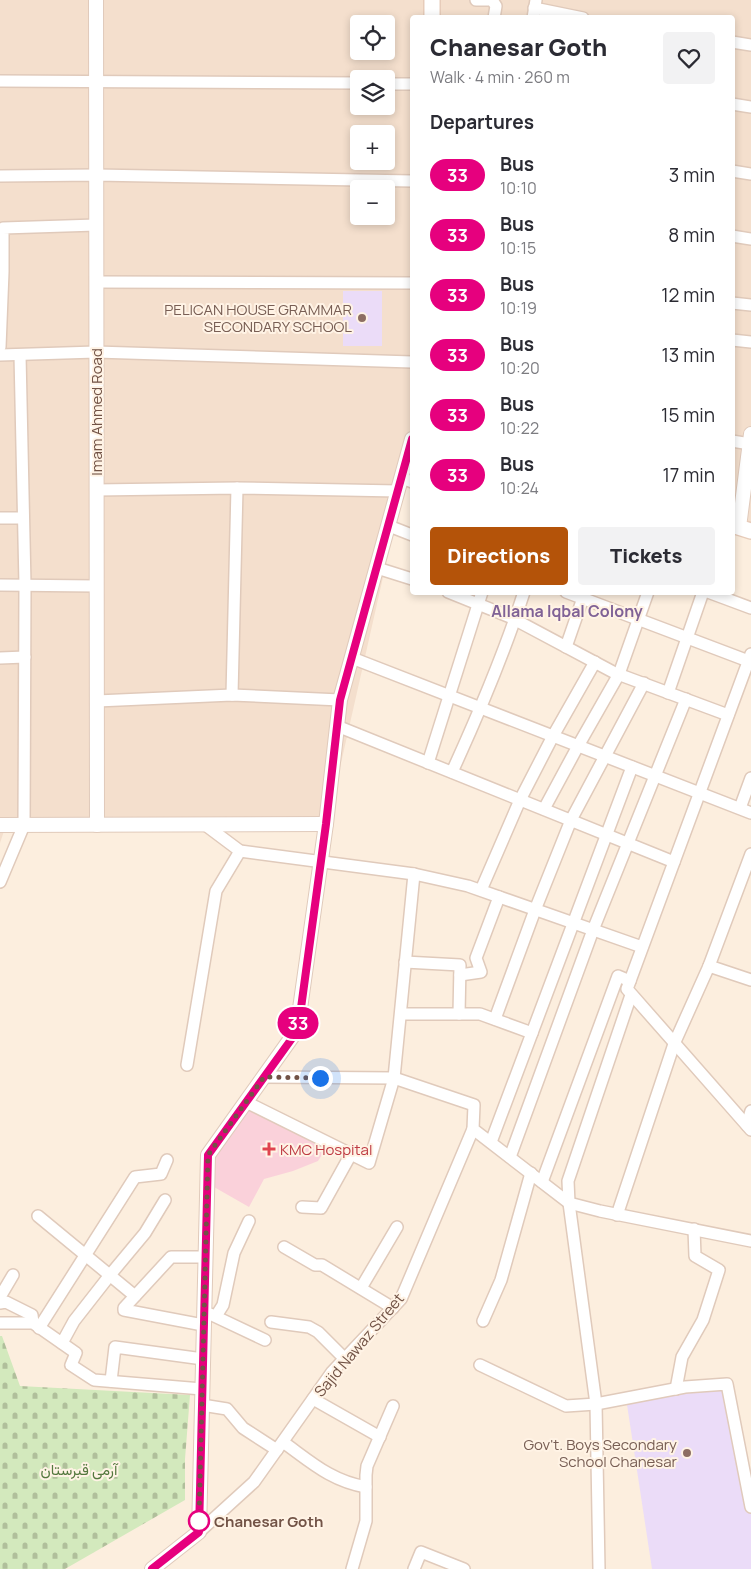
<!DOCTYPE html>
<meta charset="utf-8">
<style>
body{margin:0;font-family:Manrope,Vazirmatn,sans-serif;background:#f2f2f3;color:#2b2b33;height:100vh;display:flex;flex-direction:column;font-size:19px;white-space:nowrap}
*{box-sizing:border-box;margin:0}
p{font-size:16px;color:#7c7c81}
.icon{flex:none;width:28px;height:28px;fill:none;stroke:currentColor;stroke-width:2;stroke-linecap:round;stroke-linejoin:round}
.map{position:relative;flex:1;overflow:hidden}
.details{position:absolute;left:410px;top:15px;width:325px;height:580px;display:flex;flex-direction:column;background:#fff;border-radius:5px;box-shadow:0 2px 8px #0003}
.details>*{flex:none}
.badge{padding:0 10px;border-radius:16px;font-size:18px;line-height:32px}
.fabs{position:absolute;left:350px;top:15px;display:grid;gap:10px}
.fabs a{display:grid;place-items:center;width:45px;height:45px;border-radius:5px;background:#fff;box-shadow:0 2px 8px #0003;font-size:25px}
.you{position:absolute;width:25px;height:25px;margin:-12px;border:4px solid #fff;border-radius:50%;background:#1a73e8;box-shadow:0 0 0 8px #1a73e833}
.map>.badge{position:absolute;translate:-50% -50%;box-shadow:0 0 0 2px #fff}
h2{padding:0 20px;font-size:19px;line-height:45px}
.round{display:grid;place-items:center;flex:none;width:52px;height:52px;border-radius:5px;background:#f2f2f3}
.overview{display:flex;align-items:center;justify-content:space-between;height:85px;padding:0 20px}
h1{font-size:24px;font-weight:800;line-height:38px}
.action{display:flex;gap:10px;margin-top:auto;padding:10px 20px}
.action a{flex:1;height:58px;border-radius:5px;background:#b45309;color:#fff;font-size:20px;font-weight:800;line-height:58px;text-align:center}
.action a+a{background:#f2f2f3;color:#2b2b33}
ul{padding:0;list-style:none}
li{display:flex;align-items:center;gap:15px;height:60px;padding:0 20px}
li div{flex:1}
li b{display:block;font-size:19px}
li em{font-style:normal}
li .badge{min-width:55px;font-weight:700;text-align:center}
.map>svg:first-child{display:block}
</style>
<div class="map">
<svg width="751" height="1569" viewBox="0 0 751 1569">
<defs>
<pattern id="cemetery-stones" width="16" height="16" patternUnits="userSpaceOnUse" patternTransform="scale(1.25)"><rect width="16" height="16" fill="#d3e9bd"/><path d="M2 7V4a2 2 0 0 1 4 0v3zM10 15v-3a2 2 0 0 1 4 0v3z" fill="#b0bf9b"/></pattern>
</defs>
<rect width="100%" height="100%" fill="#fceede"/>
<!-- residential -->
<path fill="#f4dfcd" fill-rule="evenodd" d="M0 0H751V530L732 524V18H412V449L327 825H6L0 843ZM359 24H386V51H359ZM359 79H386V106H359ZM359 134H386V161H359ZM359 189H386V216H359Z"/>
<!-- education -->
<g fill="#ebdcf8">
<rect x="343" y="291" width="39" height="55"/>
<polygon points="727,1384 751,1507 751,1569 652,1569 626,1398"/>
</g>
<!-- medical -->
<polygon fill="#fad1da" points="246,1102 329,1143 318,1161 293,1171 264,1179 249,1207 207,1183 208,1155"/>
<!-- cemetery -->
<polygon fill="url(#cemetery-stones)" points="0,1336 2,1336 20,1386 190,1395 185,1459 185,1500 65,1569 0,1569"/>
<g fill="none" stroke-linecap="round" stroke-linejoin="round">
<!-- minor casing -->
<g stroke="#e0cabb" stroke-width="14">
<g id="minor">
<polyline points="476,0 488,0"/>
<polyline points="492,0 496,6 494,18"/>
<polyline points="534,8 583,18"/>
<polyline points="533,18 536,0"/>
<polyline points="732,42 751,45"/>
<polyline points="0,81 359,83"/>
<polyline points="386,84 412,84"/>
<polyline points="732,104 751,107"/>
<polyline points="732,171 751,174"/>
<polyline points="0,176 96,175 412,181"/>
<polyline points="732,236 751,239"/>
<polyline points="96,282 412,283"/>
<polyline points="732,303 751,305"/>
<polyline points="732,340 751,342"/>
<polyline points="0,347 3,272 3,228 96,225"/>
<polyline points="0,355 96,352 412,362"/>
<polyline points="732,441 750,444"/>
<polyline points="402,478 412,482"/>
<polyline points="96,490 237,488 398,491"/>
<polyline points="0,518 23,518"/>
<polyline points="389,526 412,535"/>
<polyline points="377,568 412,579"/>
<polyline points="0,585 96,586"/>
<polyline points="448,592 510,617 615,673 728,715"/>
<polyline points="566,592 751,662"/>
<polyline points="708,592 751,608"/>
<polyline points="566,647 585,592"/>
<polyline points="751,654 627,989 751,1130"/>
<polyline points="0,658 25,657"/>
<polyline points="352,658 751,813"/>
<polyline points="668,693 703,592"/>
<polyline points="232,695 237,488"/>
<polyline points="97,701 232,695 340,700"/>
<polyline points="337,726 674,862"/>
<polyline points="428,763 482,592"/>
<path d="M452 772C479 713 504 654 524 592"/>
<polyline points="740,808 751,778"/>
<polyline points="544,809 578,746 619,674 648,592"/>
<polyline points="204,824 240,851 414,874 468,886 642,947"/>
<polyline points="0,882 24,825 25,585 20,355"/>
<polyline points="481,890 520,800 553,736 595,662"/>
<polyline points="405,962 460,965 459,1014"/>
<polyline points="709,966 751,980"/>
<polyline points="460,975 481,972 476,958 499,897"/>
<polyline points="401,1014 480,1014 532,1033"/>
<polyline points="495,1019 535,910 571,820 644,683"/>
<polyline points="187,1065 216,891 240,851"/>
<polyline points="264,1077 394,1078 474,1105 473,1129 569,1203 600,1211 751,1241"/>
<polyline points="246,1102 369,1163 394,1078 414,874"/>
<polyline points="747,1125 751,1111"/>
<polyline points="491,1142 632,767"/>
<polyline points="510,1157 593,930 686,699"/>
<polyline points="542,1182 618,976 630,981"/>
<polyline points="302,1207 321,1208 351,1154"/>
<polyline points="617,1215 674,1044 709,966 751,854"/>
<polyline points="38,1216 135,1296"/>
<polyline points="284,1247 315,1265 322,1265 393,1308"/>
<polyline points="361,1288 397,1227"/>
<polyline points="0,1297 13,1275"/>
<polyline points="0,1303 6,1302 32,1315 33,1323"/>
<polyline points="210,1314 265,1340"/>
<polyline points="216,1316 223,1305 234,1253 249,1221"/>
<polyline points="483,1321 501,1280 531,1173"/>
<polyline points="271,1322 309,1327 318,1332 345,1359"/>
<polyline points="0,1323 33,1323 76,1353 71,1365 94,1380 202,1389"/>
<polyline points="203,1325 124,1310 124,1308 171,1257 205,1257"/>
<polyline points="39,1328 135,1177 161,1174 167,1160"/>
<polyline points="62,1343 74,1321 110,1275 145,1233 165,1200"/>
<polyline points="480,1365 566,1406 596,1404 685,1387 727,1384 751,1507"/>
<polyline points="111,1381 115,1347 203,1359"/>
<polyline points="676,1389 682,1357 703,1320 719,1270 695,1256 694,1229"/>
<polyline points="313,1399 380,1437"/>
<polyline points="202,1405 227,1409 243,1428 277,1450"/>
<path d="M283 1442C311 1462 331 1481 366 1487"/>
<polyline points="199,1532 254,1482 332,1372 401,1299 473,1129"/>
<polyline points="352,1569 366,1521 366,1475 367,1466 393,1406"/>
<polyline points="414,1569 421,1552 464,1569"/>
<polyline points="599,1569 596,1404 569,1203 568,1181 631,995"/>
</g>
</g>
<!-- tertiary casing -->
<g stroke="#e0cabb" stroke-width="16">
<g id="tertiary">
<polyline points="96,0 97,825"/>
<polyline points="739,527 751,434"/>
<polyline points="0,825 326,824"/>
<polyline points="152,1569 199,1532 208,1155 297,1030 326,824 340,700 412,439"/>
</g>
</g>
<!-- secondary casing -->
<g stroke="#e7ccba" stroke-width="18">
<g id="secondary">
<polyline points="432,0 432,18"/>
<polyline points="732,525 751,531"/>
</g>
</g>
<!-- minor -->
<use href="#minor" stroke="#fff" stroke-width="11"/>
<!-- tertiary -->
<use href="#tertiary" stroke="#fff" stroke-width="14"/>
<!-- secondary -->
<use href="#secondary" stroke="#fff" stroke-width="15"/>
</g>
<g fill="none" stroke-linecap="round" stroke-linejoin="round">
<!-- line casing -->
<g stroke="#fff" stroke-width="11">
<polyline id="line" points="152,1569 199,1532 208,1155 298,1030 326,824 340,700 412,439"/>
</g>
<!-- line -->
<use href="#line" stroke="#e6007e" stroke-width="8"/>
<!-- walk -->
<polyline stroke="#725346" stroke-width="5" stroke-dasharray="0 9" points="199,1521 208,1155 264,1077 320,1078"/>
</g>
<!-- markers -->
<g fill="#8d6e63" stroke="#fff3e5" stroke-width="2">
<circle cx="362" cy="318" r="5"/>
<circle cx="687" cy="1453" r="5"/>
</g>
<path fill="#e0444e" stroke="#fff3e5" stroke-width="2" d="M266.5 1141.5h5v5h5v5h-5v5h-5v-5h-5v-5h5z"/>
<circle fill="#fff" stroke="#e6007e" stroke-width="2.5" cx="199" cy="1521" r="10"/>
<g text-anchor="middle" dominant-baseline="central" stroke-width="4" stroke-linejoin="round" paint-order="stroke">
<!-- education labels -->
<g font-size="15" fill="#785e54" stroke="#fff3e5" text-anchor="end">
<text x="352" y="309">PELICAN HOUSE GRAMMAR<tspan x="352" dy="17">SECONDARY SCHOOL</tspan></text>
<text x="677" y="1444">Gov't. Boys Secondary<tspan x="677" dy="17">School Chanesar</tspan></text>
</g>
<!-- street labels -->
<g font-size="15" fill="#725346" stroke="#fff3e5">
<text transform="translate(96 412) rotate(-90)">Imam Ahmed Road</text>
<text transform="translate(359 1345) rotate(-50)">Sajid Nawaz Street</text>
</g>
<!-- health labels -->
<g font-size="15" fill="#be3a42" stroke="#fff3e5" text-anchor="start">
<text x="280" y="1149">KMC Hospital</text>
</g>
<!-- park labels -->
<g font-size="15" fill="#54783e" stroke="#fff3e5">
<text x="79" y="1469">آرمی قبرستان</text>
</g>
<!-- stop labels -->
<g font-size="15" font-weight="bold" fill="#725346" stroke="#fff3e5" text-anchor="start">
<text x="214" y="1521">Chanesar Goth</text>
</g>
<!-- neighbourhood labels -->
<g font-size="16" font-weight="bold" fill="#806296" stroke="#fff3e5">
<text x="567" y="611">Allama Iqbal Colony</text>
</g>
</g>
</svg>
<div class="fabs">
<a><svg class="icon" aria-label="locate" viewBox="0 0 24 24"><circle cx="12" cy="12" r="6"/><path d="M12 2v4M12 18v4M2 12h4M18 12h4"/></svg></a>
<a><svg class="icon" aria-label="layers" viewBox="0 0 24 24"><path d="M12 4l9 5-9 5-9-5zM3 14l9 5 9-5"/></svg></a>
<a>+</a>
<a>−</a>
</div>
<div class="you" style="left:320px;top:1078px"></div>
<b class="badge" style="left:298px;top:1023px;background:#e6007e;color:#fff">33</b>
<section class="details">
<div class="overview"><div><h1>Chanesar Goth</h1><p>Walk · 4 min · 260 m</p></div><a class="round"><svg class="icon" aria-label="heart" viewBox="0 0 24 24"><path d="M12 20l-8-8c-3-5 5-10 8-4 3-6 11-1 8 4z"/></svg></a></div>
<h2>Departures</h2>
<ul>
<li><span class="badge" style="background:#e6007e;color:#fff">33</span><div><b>Bus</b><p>10:10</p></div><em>3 min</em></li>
<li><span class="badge" style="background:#e6007e;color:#fff">33</span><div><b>Bus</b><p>10:15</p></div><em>8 min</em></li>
<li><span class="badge" style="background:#e6007e;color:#fff">33</span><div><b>Bus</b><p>10:19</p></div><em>12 min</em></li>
<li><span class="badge" style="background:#e6007e;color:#fff">33</span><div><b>Bus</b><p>10:20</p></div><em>13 min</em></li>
<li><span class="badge" style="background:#e6007e;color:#fff">33</span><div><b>Bus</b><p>10:22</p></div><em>15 min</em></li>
<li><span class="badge" style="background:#e6007e;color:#fff">33</span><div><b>Bus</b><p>10:24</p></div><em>17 min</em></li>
</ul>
<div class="action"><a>Directions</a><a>Tickets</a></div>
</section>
</div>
